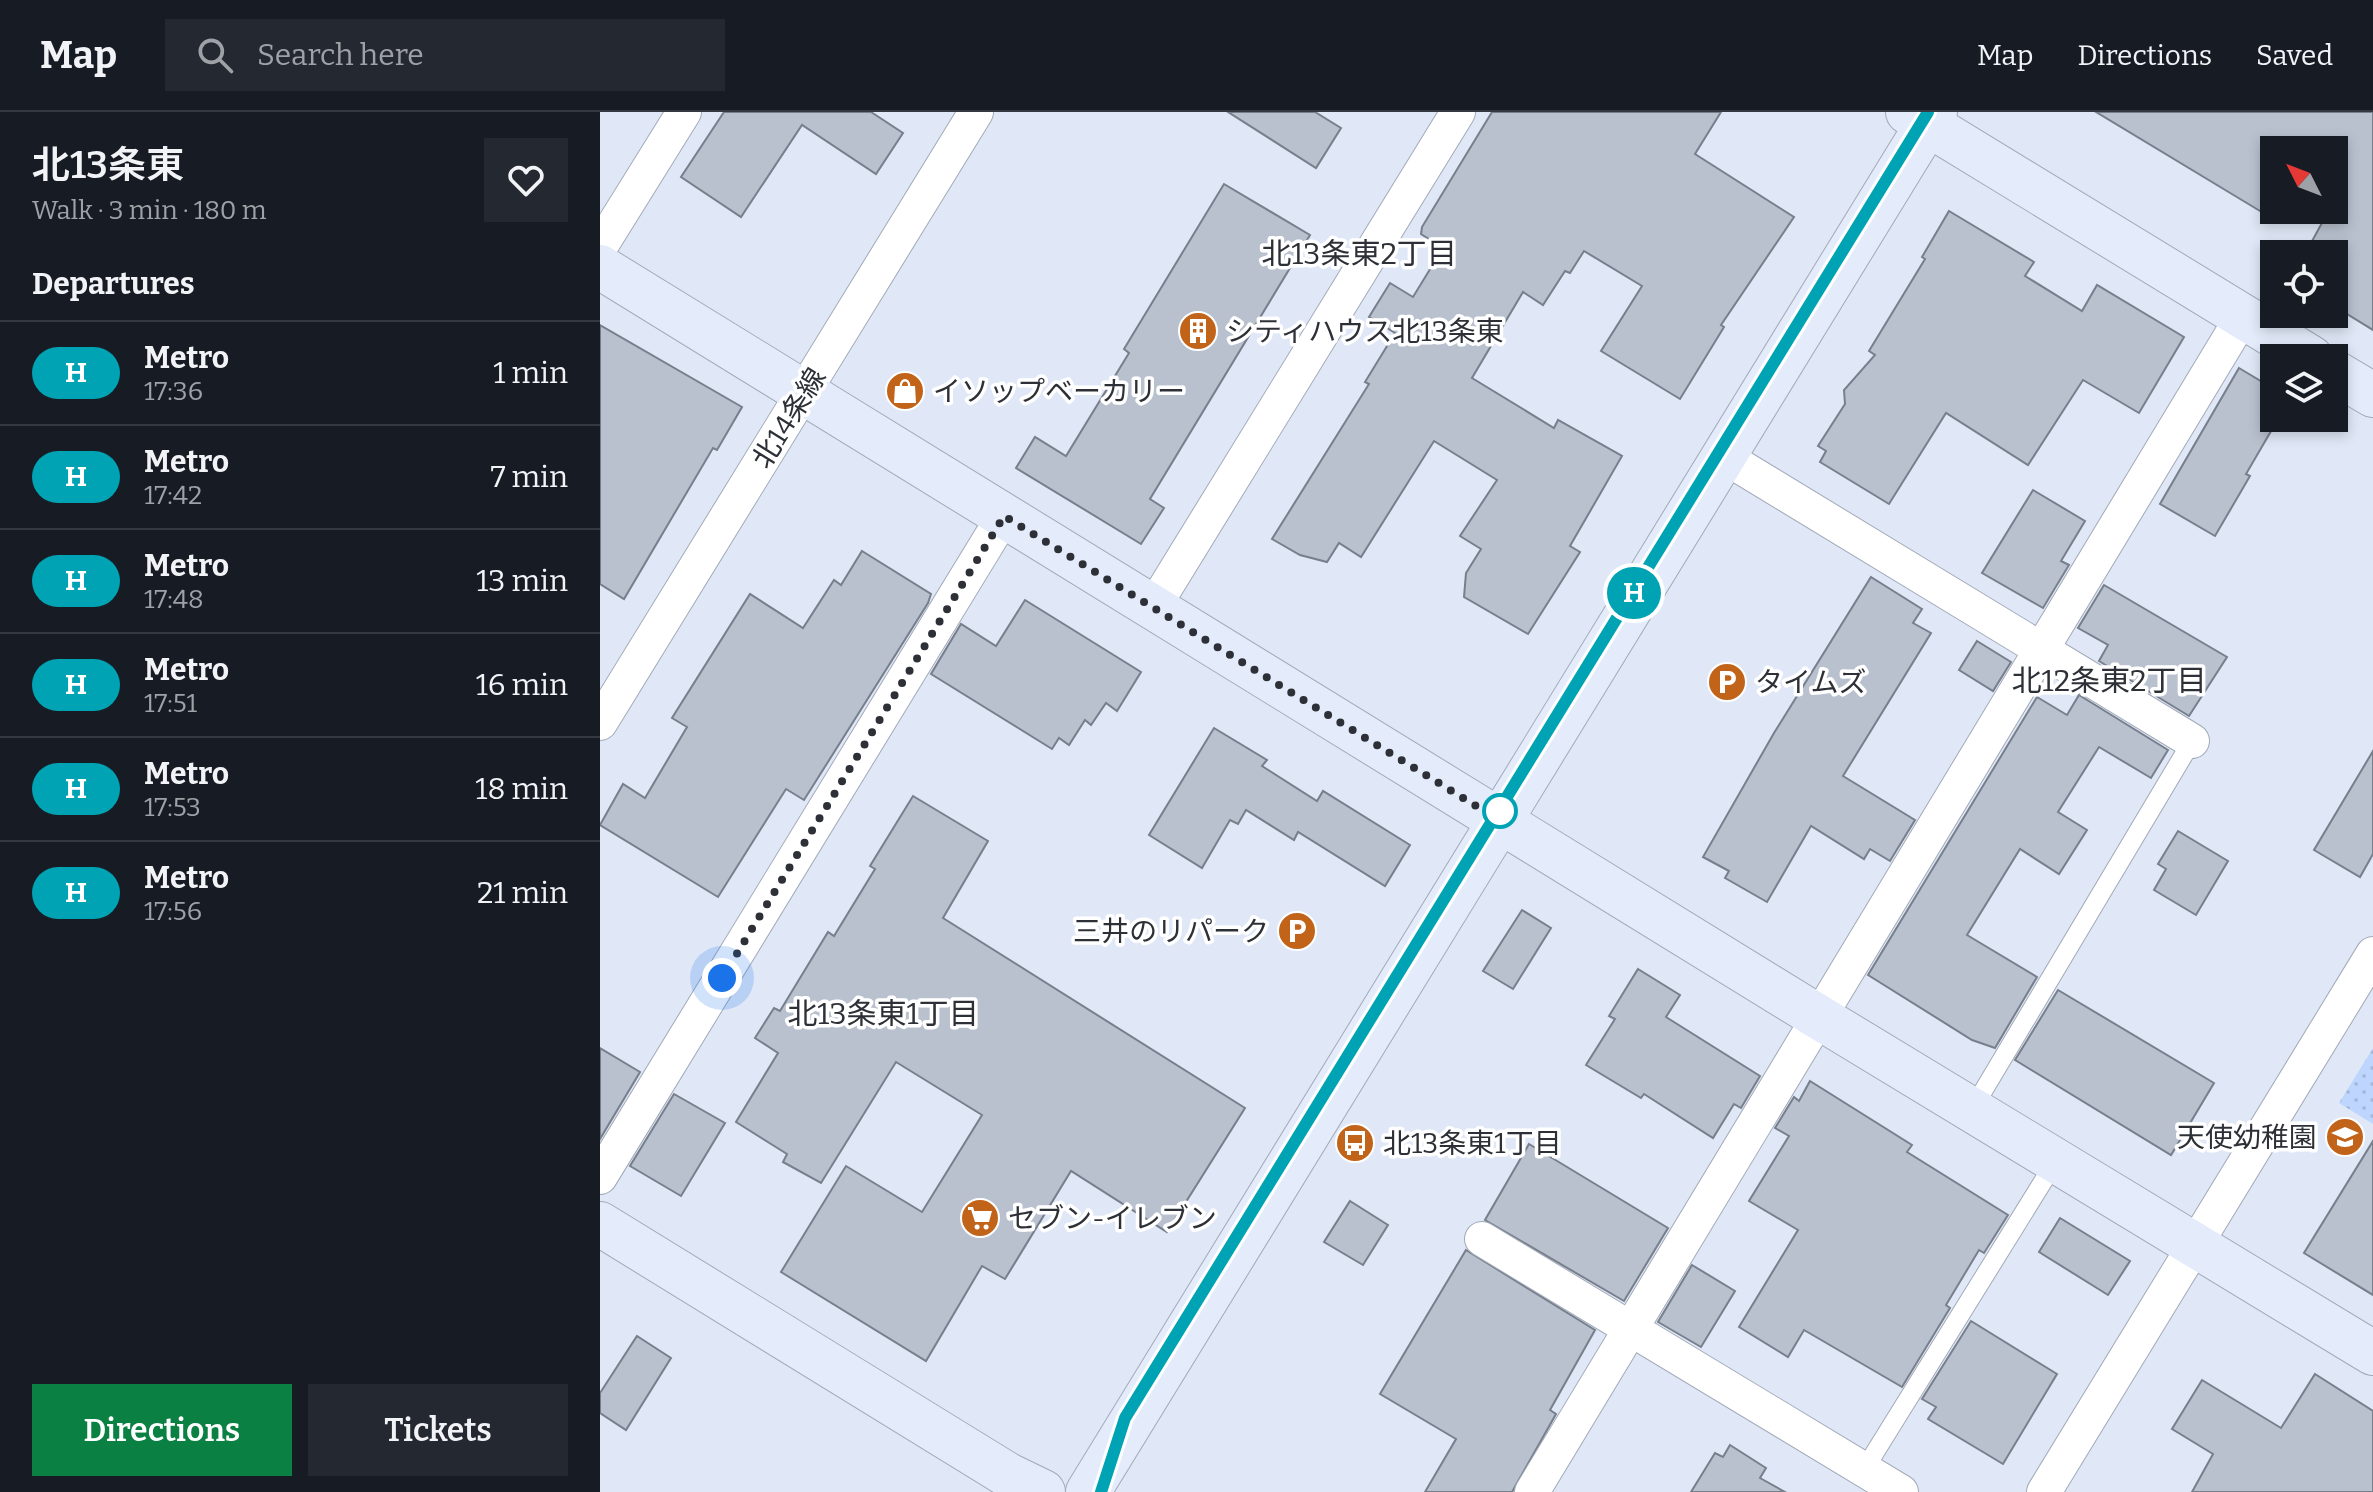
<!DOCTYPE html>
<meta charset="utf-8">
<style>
body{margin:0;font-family:Bitter,"Noto Sans JP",serif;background:#242831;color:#f1f3f6;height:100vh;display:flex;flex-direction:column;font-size:30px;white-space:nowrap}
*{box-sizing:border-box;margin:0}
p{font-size:26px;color:#9ea1a6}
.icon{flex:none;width:44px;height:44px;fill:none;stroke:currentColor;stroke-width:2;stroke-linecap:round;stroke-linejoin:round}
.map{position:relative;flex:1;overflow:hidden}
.panel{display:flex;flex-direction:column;background:#171b24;width:600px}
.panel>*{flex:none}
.badge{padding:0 16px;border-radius:26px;font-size:28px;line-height:52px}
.needle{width:52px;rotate:312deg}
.buttons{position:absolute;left:1660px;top:24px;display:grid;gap:16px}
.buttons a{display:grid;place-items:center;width:88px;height:88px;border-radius:0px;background:#171b24;box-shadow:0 4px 12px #0003;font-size:40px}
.you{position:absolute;width:40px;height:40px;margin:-20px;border:6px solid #fff;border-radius:50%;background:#1a73e8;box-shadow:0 0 0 12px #1a73e833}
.map>.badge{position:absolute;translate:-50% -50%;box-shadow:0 0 0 4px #fff}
h2{padding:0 32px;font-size:30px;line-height:72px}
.round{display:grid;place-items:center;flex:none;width:84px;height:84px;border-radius:0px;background:#242831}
.head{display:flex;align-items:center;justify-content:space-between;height:136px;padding:0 32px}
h1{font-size:38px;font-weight:600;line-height:60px}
.cta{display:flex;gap:16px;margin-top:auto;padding:16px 32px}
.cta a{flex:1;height:92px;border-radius:0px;background:#0b8043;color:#fff;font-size:32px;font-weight:600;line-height:92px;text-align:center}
.cta a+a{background:#242831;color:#f1f3f6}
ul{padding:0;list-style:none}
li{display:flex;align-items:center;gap:24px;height:104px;padding:0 32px;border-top:2px solid #363941}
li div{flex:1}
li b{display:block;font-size:30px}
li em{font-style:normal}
li .badge{min-width:88px;font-weight:700;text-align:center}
header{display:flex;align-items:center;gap:48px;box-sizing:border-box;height:112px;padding:0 40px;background:#171b24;border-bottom:2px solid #363941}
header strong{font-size:38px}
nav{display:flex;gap:44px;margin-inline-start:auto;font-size:28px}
.search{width:560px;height:72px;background:#242831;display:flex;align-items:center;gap:20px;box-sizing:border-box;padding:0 28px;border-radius:0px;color:#9ea1a6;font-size:30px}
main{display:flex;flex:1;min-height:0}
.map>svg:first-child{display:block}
</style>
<header>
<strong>Map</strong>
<div class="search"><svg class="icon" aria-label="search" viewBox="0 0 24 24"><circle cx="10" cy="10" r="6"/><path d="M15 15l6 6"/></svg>Search here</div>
<nav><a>Map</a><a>Directions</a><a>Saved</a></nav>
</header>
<main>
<section class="panel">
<div class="head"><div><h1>北13条東</h1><p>Walk · 3 min · 180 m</p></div><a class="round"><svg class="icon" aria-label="heart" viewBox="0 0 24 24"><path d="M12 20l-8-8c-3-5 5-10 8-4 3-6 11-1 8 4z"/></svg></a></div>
<h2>Departures</h2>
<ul>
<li><span class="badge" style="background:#00a3b4;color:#fff">H</span><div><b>Metro</b><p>17:36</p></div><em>1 min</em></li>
<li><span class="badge" style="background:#00a3b4;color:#fff">H</span><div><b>Metro</b><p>17:42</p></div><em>7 min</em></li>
<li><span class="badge" style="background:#00a3b4;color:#fff">H</span><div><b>Metro</b><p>17:48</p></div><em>13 min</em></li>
<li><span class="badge" style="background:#00a3b4;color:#fff">H</span><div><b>Metro</b><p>17:51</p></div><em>16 min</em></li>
<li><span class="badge" style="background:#00a3b4;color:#fff">H</span><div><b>Metro</b><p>17:53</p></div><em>18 min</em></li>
<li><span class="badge" style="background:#00a3b4;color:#fff">H</span><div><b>Metro</b><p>17:56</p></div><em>21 min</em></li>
</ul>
<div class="cta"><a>Directions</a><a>Tickets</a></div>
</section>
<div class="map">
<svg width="1773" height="1380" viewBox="0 0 1773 1380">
<defs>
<pattern id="park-dots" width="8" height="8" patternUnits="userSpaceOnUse" patternTransform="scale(2)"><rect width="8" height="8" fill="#bed5fe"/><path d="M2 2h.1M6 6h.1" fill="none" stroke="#a4b7da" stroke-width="1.8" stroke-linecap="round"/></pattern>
</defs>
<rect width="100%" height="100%" fill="#e0e8f7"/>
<!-- park -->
<polygon fill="url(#park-dots)" points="1773,936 1773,1012 1739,991"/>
<!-- building -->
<g fill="#b9c1cf" stroke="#777f8c" stroke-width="2">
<polygon points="124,0 271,0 303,21 276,62 202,13 141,105 81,65"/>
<polygon points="628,0 715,0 741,16 716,56"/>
<polygon points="892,0 1121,0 1095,42 1194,105 1121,213 1124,215 1080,287 1001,239 1042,174 984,139 970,161 965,159 943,193 923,180 872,266 954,316 958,308 1022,344 970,434 980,440 928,522 864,485 866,461 881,437 860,424 897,368 834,329 761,445 739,431 727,450 700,443 672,427 769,272 765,270 795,221 769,205 790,171 813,185 843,136 821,122 822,115"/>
<polygon points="1496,0 1773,0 1773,218 1734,194 1734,142 1705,142 1729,98 1734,98 1734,38 1674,38 1674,76 1660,99"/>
<polygon points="624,72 710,123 550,387 564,396 541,432 416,356 435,325 466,344 529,241 524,237"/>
<polygon points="1349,99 1434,150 1425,164 1482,199 1497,173 1584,225 1539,301 1483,268 1428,353 1346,301 1289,392 1220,350 1226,339 1218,334 1245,292 1244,278 1275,243 1269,239 1325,147 1322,145"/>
<polygon points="0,213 142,295 117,338 113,336 24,487 0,472"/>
<polygon points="1639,256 1674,277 1674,314 1646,362 1650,364 1615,424 1560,392"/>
<polygon points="1433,378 1485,409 1461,449 1469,453 1443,496 1382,461"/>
<polygon points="262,439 331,482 328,491 204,688 186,677 118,785 0,713 23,672 45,686 87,615 72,606 150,482 203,516 234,468 241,473"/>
<polygon points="1271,465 1322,497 1313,511 1331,521 1243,664 1315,708 1290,749 1270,737 1264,747 1211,714 1167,790 1125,766 1129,759 1103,745 1174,621"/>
<polygon points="1504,473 1627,545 1589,604 1499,549 1508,533 1478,516"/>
<polygon points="425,488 541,560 517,599 506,591 491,613 485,608 469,633 459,626 452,637 331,562 361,512 396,534"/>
<polygon points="1377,529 1411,550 1393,579 1359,558"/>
<polygon points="1479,583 1568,638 1551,666 1499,635 1458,700 1487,718 1459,762 1420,737 1367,823 1437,865 1395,936 1372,928 1268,863 1437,585 1467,603"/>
<polygon points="614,616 667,648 662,654 717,689 723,679 810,733 785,774 698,720 694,728 646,698 638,712 630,708 602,756 549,723"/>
<polygon points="1773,639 1773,742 1760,765 1714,738"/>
<polygon points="313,684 388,729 343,806 645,996 567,1120 471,1059 405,1167 382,1154 326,1249 181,1160 246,1054 322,1100 382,1003 296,950 221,1071 183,1050 187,1042 136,1010 178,941 155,926 174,896 180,899 228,820 234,824 275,757 270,754"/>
<polygon points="1578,719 1628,749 1596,803 1554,778 1566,757 1558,752"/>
<polygon points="922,798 951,816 913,877 883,859"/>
<polygon points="1038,857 1080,883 1066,905 1160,964 1141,996 1134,992 1113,1026 1044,982 1041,986 986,953 1015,907 1009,904"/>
<polygon points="1458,878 1614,971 1571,1043 1415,948"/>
<polygon points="0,936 40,960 0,1027"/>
<polygon points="1210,969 1312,1033 1307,1040 1408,1103 1384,1141 1379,1138 1346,1193 1350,1196 1302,1275 1204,1218 1188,1245 1139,1215 1198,1118 1149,1089 1189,1024 1175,1016 1194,985 1199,989"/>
<polygon points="74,982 125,1011 81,1084 30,1054"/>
<polygon points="1773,1029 1773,1183 1704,1141"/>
<polygon points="929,1032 1068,1116 1024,1189 885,1108"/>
<polygon points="750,1089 788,1113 763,1153 724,1130"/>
<polygon points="1460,1106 1530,1149 1508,1183 1439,1140"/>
<polygon points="866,1138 995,1218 950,1298 956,1302 912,1380 825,1380 856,1327 780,1282"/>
<polygon points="1092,1153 1135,1179 1101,1235 1058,1210"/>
<polygon points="1371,1209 1457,1262 1403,1352 1328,1307 1336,1295 1322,1287"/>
<polygon points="37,1224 71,1246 26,1318 0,1301 0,1281"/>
<polygon points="1715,1262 1773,1299 1773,1380 1592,1380 1613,1342 1572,1317 1602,1268 1681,1316"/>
<polygon points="1130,1333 1166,1356 1160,1366 1185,1380 1091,1380 1115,1341 1123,1345"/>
</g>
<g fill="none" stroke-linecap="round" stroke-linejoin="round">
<!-- lane casing -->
<g stroke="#a2aab8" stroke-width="20">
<g id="lane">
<polyline points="1373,996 1592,629"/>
<polyline points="1264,1358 1457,1047"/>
</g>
</g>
<!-- street casing -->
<g stroke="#a2aab8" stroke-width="36">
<g id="street">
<polyline points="0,135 84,0"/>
<polyline points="1123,344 1592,629"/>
<polyline points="554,494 858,0"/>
<polyline points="0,611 376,0"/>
<polyline points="0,1065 404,404"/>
<polyline points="882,1127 1301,1380"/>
<polyline points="932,1380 1643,204"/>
<polyline points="1444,1380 1773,842"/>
</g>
</g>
<!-- secondary casing -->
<g stroke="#a2aab8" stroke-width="46">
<g id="secondary">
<polyline points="1308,0 1711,246"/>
<polyline points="0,155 1217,904 1773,1241"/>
<polyline points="1734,260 1773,283"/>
<polyline points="0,1112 408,1363 443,1380"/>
<polyline points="488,1380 1335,0"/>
</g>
</g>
<!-- lane -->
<use href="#lane" stroke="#fff" stroke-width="18"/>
<!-- street -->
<use href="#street" stroke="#fff" stroke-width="34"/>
<!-- secondary -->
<use href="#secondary" stroke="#e4ecfb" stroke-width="44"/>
</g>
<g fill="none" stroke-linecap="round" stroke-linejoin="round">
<!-- line casing -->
<g stroke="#fff" stroke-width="18">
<polyline id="line" points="501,1380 525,1306 1328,0"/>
</g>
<!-- line -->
<use href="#line" stroke="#00a3b4" stroke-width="12"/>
<!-- walk -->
<polyline stroke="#2d3036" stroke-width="8" stroke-dasharray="0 14.4" points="122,866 404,404 899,708 900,699"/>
</g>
<!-- icons -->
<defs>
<g id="building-disc" transform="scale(2)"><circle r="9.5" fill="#c16319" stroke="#fff"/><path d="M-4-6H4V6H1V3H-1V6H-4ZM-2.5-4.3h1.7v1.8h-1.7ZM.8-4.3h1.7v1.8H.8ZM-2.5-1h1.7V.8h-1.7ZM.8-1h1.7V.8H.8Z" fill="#fff"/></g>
<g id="shop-disc" transform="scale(2)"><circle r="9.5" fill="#c16319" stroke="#fff"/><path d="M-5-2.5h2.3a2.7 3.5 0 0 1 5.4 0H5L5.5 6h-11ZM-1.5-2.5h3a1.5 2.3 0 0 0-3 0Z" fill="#fff"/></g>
<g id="parking-disc" transform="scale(2)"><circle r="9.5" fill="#c16319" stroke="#fff"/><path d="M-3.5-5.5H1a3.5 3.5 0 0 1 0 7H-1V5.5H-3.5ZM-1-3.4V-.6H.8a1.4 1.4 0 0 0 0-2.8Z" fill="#fff"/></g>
<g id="school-disc" transform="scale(2)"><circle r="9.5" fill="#c16319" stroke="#fff"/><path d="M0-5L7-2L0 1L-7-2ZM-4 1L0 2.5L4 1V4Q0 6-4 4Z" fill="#fff"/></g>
<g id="bus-disc" transform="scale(2)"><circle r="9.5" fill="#c16319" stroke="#fff"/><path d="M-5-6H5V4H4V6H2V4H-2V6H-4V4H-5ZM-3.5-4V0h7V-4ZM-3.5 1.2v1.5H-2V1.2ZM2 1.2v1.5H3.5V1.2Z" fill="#fff"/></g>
<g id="supermarket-disc" transform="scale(2)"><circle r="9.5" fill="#c16319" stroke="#fff"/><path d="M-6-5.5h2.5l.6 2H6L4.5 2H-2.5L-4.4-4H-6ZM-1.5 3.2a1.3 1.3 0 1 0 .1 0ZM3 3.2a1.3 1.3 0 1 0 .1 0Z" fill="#fff"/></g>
</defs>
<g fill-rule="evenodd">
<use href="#building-disc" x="598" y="219"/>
<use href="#shop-disc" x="305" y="279"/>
<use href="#parking-disc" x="1127" y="570"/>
<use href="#parking-disc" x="697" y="819"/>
<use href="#school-disc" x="1745" y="1025"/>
<use href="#bus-disc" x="755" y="1031"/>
<use href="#supermarket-disc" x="380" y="1106"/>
</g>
<!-- markers -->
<circle fill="#fff" stroke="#00a3b4" stroke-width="4" cx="900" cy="699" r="16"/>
<g text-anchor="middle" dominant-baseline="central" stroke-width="7" stroke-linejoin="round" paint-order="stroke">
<!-- poi labels -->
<g font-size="28" fill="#2d3036" stroke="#fff" text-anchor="start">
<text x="626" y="219">シティハウス北13条東</text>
<text x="333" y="279">イソップベーカリー</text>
<text x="1155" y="570">タイムズ</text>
<text x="669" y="819" text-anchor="end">三井のリパーク</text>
<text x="1717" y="1025" text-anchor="end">天使幼稚園</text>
<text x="783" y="1031">北13条東1丁目</text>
<text x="408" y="1106">セブン-イレブン</text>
</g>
<!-- street labels -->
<g font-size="28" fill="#2d3036" stroke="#fff">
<text transform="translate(189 306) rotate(-58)">北14条線</text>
</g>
<!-- neighbourhood labels -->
<g font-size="30" fill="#2d3036" stroke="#fff">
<text x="759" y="142">北13条東2丁目</text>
<text x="1509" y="569">北12条東2丁目</text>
<text x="283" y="902">北13条東1丁目</text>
</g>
</g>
</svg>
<div class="buttons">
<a><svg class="needle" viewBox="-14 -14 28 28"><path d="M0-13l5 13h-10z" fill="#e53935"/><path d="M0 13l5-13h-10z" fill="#9ea1a6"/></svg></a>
<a><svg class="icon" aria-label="locate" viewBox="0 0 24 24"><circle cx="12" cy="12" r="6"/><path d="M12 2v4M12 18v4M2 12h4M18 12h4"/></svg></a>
<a><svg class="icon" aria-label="layers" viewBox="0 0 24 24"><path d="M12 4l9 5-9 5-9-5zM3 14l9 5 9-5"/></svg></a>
</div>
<div class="you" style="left:122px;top:866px"></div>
<b class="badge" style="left:1034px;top:481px;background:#00a3b4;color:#fff">H</b>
</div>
</main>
